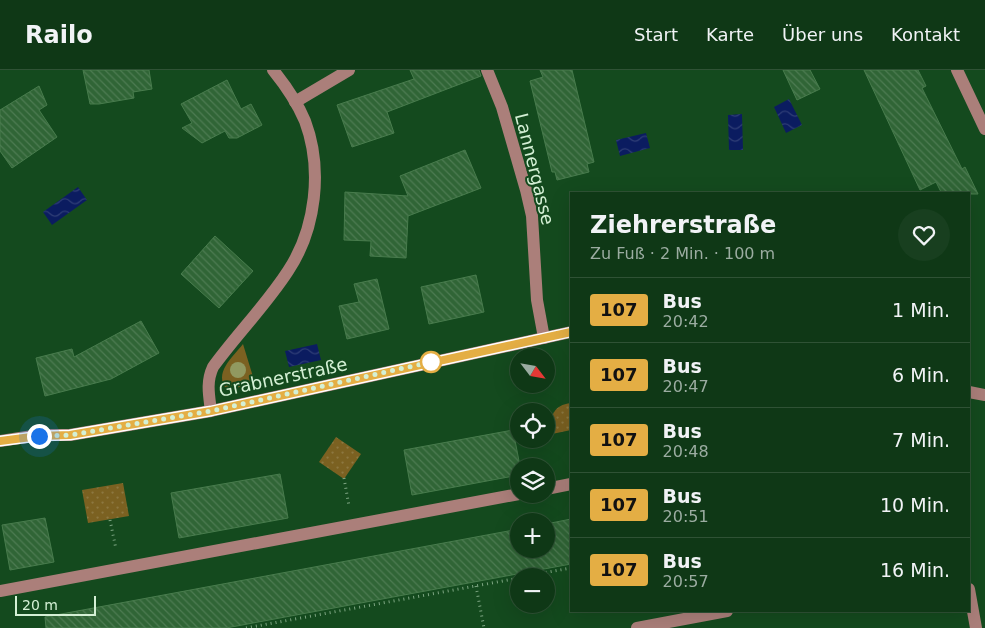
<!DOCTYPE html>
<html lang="de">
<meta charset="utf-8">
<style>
body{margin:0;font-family:"DejaVu Sans",sans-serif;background:#183f1f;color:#f1f3f6;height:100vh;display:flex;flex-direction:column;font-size:19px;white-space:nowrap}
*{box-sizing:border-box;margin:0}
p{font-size:16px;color:#9baca1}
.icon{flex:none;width:28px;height:28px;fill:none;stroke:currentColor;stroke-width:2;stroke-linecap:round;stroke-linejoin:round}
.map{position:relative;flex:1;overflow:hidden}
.drawer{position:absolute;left:570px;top:122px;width:400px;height:420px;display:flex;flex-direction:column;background:#0f3816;border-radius:0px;box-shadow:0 5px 20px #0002,0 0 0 1px #2f5235}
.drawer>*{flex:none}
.badge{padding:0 10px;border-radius:4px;font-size:18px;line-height:32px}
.needle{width:32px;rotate:121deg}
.controls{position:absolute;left:510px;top:278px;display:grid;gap:10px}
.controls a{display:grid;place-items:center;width:45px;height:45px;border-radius:50%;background:#0f3816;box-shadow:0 5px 20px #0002,0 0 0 1px #2f5235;font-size:25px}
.scale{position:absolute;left:15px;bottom:12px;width:81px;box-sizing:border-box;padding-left:5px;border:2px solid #d4f0d5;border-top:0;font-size:14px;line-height:18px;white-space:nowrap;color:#d4f0d5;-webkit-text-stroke:4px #144a1e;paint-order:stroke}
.you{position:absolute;width:25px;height:25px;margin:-12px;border:4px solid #fff;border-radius:50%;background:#1a73e8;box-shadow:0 0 0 8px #1a73e833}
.map>.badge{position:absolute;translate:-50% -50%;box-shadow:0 0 0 2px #fff}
.round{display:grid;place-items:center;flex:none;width:52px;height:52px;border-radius:26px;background:#183f1f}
.head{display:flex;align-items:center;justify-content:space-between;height:85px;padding:0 20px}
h1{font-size:24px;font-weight:600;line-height:38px}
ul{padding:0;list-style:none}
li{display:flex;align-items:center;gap:15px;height:65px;padding:0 20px;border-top:1px solid #2f5235}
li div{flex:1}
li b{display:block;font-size:19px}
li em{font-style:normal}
li .badge{min-width:55px;font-weight:700;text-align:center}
header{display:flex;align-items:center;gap:30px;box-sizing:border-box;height:70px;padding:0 25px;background:#0f3816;border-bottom:1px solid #2f5235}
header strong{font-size:24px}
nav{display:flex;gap:28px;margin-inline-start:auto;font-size:18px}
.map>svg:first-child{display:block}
</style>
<header>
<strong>Railo</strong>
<nav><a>Start</a><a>Karte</a><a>Über uns</a><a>Kontakt</a></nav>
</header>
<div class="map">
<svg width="985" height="558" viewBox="0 0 985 558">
<defs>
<pattern id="park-dots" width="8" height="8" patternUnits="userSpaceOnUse" patternTransform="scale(1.25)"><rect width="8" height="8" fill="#7b6121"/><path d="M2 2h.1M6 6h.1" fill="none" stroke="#8d7840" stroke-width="1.8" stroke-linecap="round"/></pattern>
<pattern id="water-waves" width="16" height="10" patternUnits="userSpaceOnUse" patternTransform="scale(1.25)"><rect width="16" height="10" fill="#0b1c60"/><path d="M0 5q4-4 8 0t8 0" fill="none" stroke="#2e3d76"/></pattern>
<pattern id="building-back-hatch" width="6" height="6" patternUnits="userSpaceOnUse" patternTransform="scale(1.25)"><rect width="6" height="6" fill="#306536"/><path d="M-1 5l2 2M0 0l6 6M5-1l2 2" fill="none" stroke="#4d7b52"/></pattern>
</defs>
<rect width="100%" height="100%" fill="#144a1e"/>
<!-- grass -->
<path fill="#7b6121" d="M243 274 254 310 252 314 227 320C213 303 232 288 243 274Z"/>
<!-- park -->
<g fill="url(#park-dots)">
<path d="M571 333V360L552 364 549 362C551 346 553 335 571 333Z"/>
<polygon points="336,367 361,384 344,409 319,392"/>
<polygon points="123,413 129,446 88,453 82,420"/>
</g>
<!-- water -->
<g fill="url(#water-waves)">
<polygon points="789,29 802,55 786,63 774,37"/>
<polygon points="742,44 743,80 729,80 728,45"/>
<polygon points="646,63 650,78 620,86 616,70"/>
<polygon points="78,117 87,130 52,155 43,142"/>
<polygon points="317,274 321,290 289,297 285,281"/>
</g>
<!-- building -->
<g fill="url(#building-back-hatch)" stroke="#487c4d">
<polygon points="83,0 149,0 152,19 133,22 134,28 99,34 90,34"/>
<polygon points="410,0 479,0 481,6 387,42 394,63 352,77 337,35 414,9"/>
<polygon points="540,0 572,0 594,92 587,94 589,102 557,110 555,102 552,102 530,11 543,7"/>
<polygon points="783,0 810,0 820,19 797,30"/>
<polygon points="864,0 918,0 926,16 922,18 962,99 965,97 978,124 942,124 936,112 920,120"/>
<polygon points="227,10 241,39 251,34 262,55 237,68 229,68 225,61 202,73 182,58 192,53 181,34"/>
<polygon points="39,16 47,35 39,40 57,67 12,98 0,81 0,40"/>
<polygon points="465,80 481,118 408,146 406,188 370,186 371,171 344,170 345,122 408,126 400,106"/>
<polygon points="215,166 253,201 219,238 181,204"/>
<polygon points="476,205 484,242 429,254 421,217"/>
<polygon points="377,209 389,259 347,269 339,236 359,232 354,214"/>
<polygon points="141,251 159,283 111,309 45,326 36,288 72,279 74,287"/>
<polygon points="513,360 519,391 519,405 412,425 404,380"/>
<polygon points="280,404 288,448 179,468 171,423"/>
<polygon points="45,448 54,492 10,500 2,455"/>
<polygon points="571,449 571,494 226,558 46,558 45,547 519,459 519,479 546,479 546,454"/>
</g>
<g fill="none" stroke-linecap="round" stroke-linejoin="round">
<!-- path -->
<g stroke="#7da582" stroke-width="3" stroke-dasharray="1 4" stroke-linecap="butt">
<polyline points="344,408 349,436"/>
<polyline points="110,450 116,479"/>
<polyline points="526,506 571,498"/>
<polyline points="476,516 484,558"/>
<polyline points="246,558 519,508"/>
</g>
<!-- minor -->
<g stroke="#ab7f7a" stroke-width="12">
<polyline points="487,0 502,37 526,120 532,146 537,230 544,268"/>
<polyline points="957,0 985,59"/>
<polyline points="295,32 349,0"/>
<polyline points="969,322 985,325"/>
<path d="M211 341C209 325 206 312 213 297 237 264 266 235 288 201 316 159 323 99 305 51 297 32 286 16 273 0"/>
<polyline points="0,371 39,365 70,365 211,341 571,262"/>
<polyline points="546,419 571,414"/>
<polyline points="969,519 976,558"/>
<polyline points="0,521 519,424"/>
<polyline points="637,558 727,541"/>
</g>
</g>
<!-- trees -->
<circle fill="#919960" cx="238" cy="300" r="8"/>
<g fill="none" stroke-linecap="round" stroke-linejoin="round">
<!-- line casing -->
<g stroke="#fff" stroke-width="11">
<polyline id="line" points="0,371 39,366 70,365 211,341 571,262"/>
</g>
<!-- line -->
<use href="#line" stroke="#e4ae44" stroke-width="8"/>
<!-- walk -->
<polyline stroke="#d4f0d5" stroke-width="5" stroke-dasharray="0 9" points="39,366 70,365 211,341 431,292"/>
</g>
<!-- markers -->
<circle fill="#fff" stroke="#e4ae44" stroke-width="2.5" cx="431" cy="292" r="10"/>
<g text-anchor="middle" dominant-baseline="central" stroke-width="4" stroke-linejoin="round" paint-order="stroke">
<!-- street labels -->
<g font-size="18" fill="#d4f0d5" stroke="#144a1e">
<text transform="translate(535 99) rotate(76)">Lannergasse</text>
<text transform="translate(283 307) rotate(-12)">Grabnerstraße</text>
</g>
</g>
</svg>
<div class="controls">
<a><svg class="needle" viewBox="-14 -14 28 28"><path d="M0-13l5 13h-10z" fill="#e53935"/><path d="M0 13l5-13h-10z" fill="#9baca1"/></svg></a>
<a><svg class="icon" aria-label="locate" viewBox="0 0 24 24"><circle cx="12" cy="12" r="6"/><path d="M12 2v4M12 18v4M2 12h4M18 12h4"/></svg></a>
<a><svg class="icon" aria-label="layers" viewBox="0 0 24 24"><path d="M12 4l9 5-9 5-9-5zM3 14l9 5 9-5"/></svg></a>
<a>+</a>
<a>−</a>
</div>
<div class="scale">20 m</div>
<div class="you" style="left:39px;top:366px"></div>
<section class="drawer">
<div class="head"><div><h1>Ziehrerstraße</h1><p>Zu Fuß · 2 Min. · 100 m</p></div><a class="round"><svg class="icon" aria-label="heart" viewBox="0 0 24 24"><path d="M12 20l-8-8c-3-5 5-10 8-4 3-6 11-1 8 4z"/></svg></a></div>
<ul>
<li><span class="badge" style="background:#e4ae44;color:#111">107</span><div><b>Bus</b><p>20:42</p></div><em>1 Min.</em></li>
<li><span class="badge" style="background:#e4ae44;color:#111">107</span><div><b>Bus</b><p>20:47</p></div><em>6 Min.</em></li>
<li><span class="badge" style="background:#e4ae44;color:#111">107</span><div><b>Bus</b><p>20:48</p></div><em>7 Min.</em></li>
<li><span class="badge" style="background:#e4ae44;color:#111">107</span><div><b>Bus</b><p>20:51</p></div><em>10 Min.</em></li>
<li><span class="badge" style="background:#e4ae44;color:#111">107</span><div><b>Bus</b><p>20:57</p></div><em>16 Min.</em></li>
</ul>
</section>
</div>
